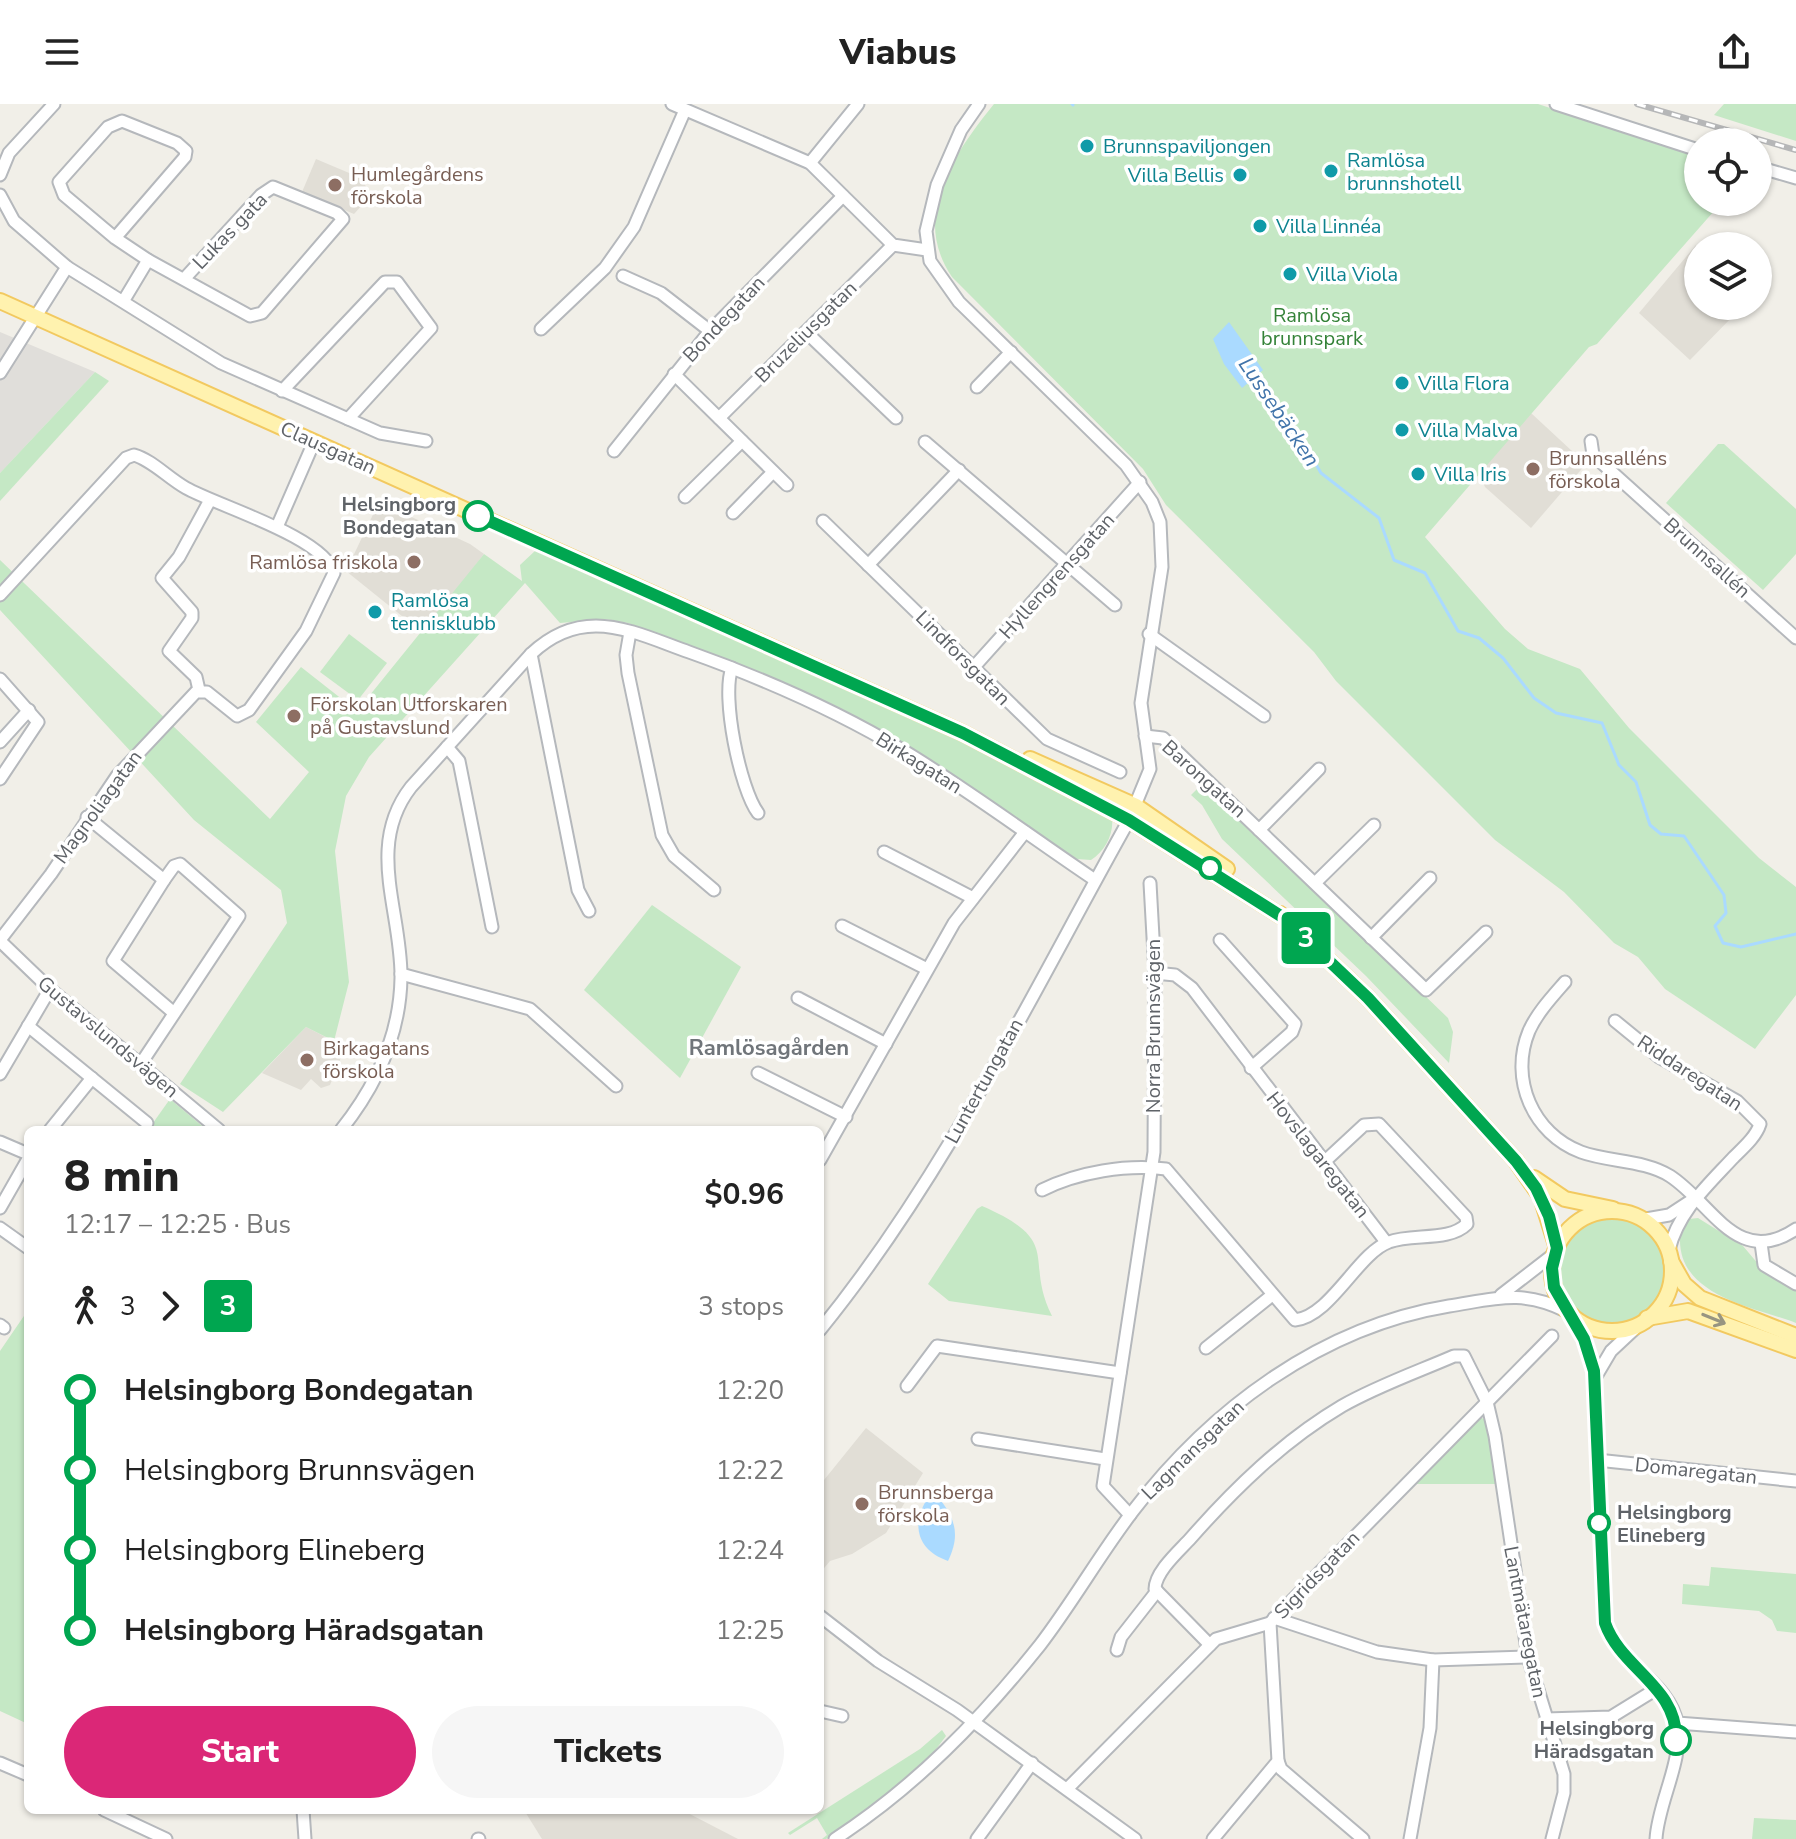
<!DOCTYPE html>
<meta charset="utf-8">
<style>
body{margin:0;font-family:"Nunito Sans",sans-serif;background:#f6f6f6;color:#222;height:100vh;display:flex;flex-direction:column;font-size:30px;white-space:nowrap}
*{box-sizing:border-box;margin:0}
p{font-size:26px;color:#767676}
.icon{flex:none;width:44px;height:44px;fill:none;stroke:currentColor;stroke-width:2;stroke-linecap:round;stroke-linejoin:round}
.map{position:relative;flex:1;overflow:hidden}
.side{position:absolute;left:24px;top:1022px;width:800px;height:688px;display:flex;flex-direction:column;background:#fff;border-radius:12px;box-shadow:0 2px 6px #0004}
.side>*{flex:none}
.badge{padding:0 16px;border-radius:6px;font-size:28px;line-height:52px}
.controls{position:absolute;left:1684px;top:24px;display:grid;gap:16px}
.controls a{display:grid;place-items:center;width:88px;height:88px;border-radius:50%;background:#fff;box-shadow:0 2px 6px #0004;font-size:40px}
.map>.badge{position:absolute;translate:-50% -50%;box-shadow:0 0 0 4px #fff}
.legs{display:flex;align-items:center;gap:12px;height:88px;padding:0 40px;font-size:26px}
.legs p{margin-inline-start:auto}
.headline{display:flex;align-items:center;justify-content:space-between;height:136px;padding:0 40px}
h1{font-size:44px;font-weight:800;line-height:60px}
.cta{display:flex;gap:16px;margin-top:auto;padding:16px 40px}
.cta a{flex:1;height:92px;border-radius:48px;background:#db2777;color:#fff;font-size:32px;font-weight:800;line-height:92px;text-align:center}
.cta a+a{background:#f6f6f6;color:#222}
ul{padding:0 40px;list-style:none}
li{display:flex;align-items:center;gap:28px;height:80px;font-size:30px}
li i{display:grid;place-items:center;width:12px;height:100%;margin:0 10px;background:currentColor}
li i::after{content:'';width:20px;height:20px;margin:-10px;border:6px solid;border-radius:50%;background:#fff}
li p{margin-inline-start:auto}
li:first-child i{background:linear-gradient(#0000 50%,currentColor 0)}
li:last-child i{background:linear-gradient(currentColor 50%,#0000 0)}
header{display:flex;justify-content:space-between;align-items:center;height:104px;padding:0 40px;background:#fff;font-size:36px;font-weight:800}
.map>svg:first-child{display:block}
</style>
<header><svg class="icon" aria-label="menu" viewBox="0 0 24 24"><path d="M4 6h16M4 12h16M4 18h16"/></svg>Viabus<svg class="icon" aria-label="share" viewBox="0 0 24 24"><path d="M12 15V3M7 8l5-5 5 5M5 13v7h14v-7"/></svg></header>
<div class="map">
<svg width="1796" height="1735" viewBox="0 0 1796 1735">
<rect width="100%" height="100%" fill="#f1efe8"/>
<!-- industrial -->
<polygon fill="#e0deda" points="0,228 95,268 0,369"/>
<!-- education -->
<g fill="#e1ded6">
<polygon points="316,55 361,74 371,91 354,110 302,88"/>
<polygon points="1696,141 1698,202 1729,202 1736,209 1690,256 1639,209"/>
<polygon points="1531,309 1586,360 1531,424 1485,383 1479,369"/>
<polygon points="379,398 470,440 484,450 423,529 346,467"/>
<polygon points="306,923 345,943 330,981 321,984 311,975 301,986 262,969"/>
<polygon points="866,1324 923,1369 886,1429 852,1450 830,1457 820,1469 820,1381"/>
<polygon points="524,1706 682,1706 738,1735 542,1735"/>
</g>
<!-- green -->
<g fill="#c5e8c5">
<path d="M994 0H1538L1698 53V98H1722L1597 240 1589 243 1425 433 1505 525 1528 545 1580 565 1629 624 1759 754 1796 783V891L1755 945 1665 885 1638 853 1614 839 1564 788 1495 736 1336 577 1314 548 1166 401 1143 365 952 173C910 111 954 50 994 0Z"/>
<polygon points="1724,0 1796,0 1796,37 1714,11"/>
<polygon points="95,268 109,277 0,397 0,369"/>
<polygon points="1718,340 1724,340 1796,405 1796,450 1763,486 1666,399"/>
<path d="M536 446 945 628 1112 714C1114 730 1105 747 1091 756L1077 755 891 633 744 562 628 519 605 515 560 519 525 479 369 653 346 692 335 747 349 878 334 937 306 923 223 1008 180 980 287 819 281 786 194 716 0 506V456L270 715 309 668 256 618 301 563 357 607 484 450 522 477 520 461Z"/>
<polygon points="349,530 387,559 358,596 320,568"/>
<polygon points="1202,680 1206,680 1448,914 1453,928 1449,959 1366,872 1222,735 1202,701 1191,691"/>
<polygon points="652,801 741,863 680,974 584,886"/>
<polygon points="170,995 207,1026 148,1026"/>
<path d="M982 1102C1065 1138 1023 1154 1052 1212L949 1197 928 1180 977 1105Z"/>
<circle cx="1612" cy="1166" r="53"/>
<path d="M1698 1114 1743 1142 1765 1168 1796 1182V1219C1754 1203 1678 1192 1680 1134L1689 1115Z"/>
<polygon points="28,1206 27,1603 28,1620 0,1607 0,1247"/>
<polygon points="1480,1313 1488,1317 1497,1380 1412,1380"/>
<polygon points="1711,1463 1796,1470 1796,1529 1777,1527 1772,1516 1759,1507 1682,1500 1683,1480 1709,1482"/>
<path d="M942 1626 946 1632C915 1675 871 1708 826 1735H822L827 1731 817 1714 790 1731 788 1729 920 1645Z"/>
<polygon points="1754,1714 1796,1716 1796,1735 1752,1735"/>
</g>
<!-- water -->
<g fill="#aadaff">
<polygon points="1229,218 1263,266 1242,284 1224,260 1213,235"/>
<path d="M927 1395 942 1398C957 1418 959 1434 948 1457 917 1446 911 1421 927 1395Z"/>
</g>
<g fill="none" stroke-linecap="round" stroke-linejoin="round">
<!-- stream -->
<g stroke="#aadaff" stroke-width="3">
<polyline points="1072,0 1073,1"/>
<polyline points="1257,269 1283,306 1290,328 1307,345 1321,369 1379,414 1394,456 1425,469 1458,527 1479,534 1503,554 1534,594 1556,609 1602,619 1619,661 1636,678 1650,721 1661,730 1684,732 1724,791 1726,809 1715,822 1723,839 1741,843 1796,830"/>
</g>
<!-- minor casing -->
<g stroke="#b5b8bc" stroke-width="15">
<g id="minor">
<polyline points="672,0 810,59 893,141 927,146"/>
<polyline points="1556,0 1698,46"/>
<polyline points="810,59 858,0"/>
<polyline points="1758,63 1796,74"/>
<polyline points="0,71 9,49 54,0"/>
<polyline points="0,91 14,117 67,163 0,269"/>
<polyline points="115,134 64,91 59,78 108,23 122,17 177,39 186,47 185,53 115,134 148,156"/>
<polyline points="67,163 221,259 380,329 426,337"/>
<polyline points="623,172 661,189 710,227"/>
<polyline points="124,196 148,156 250,212 262,209 343,115 337,109 273,83 261,91 185,174"/>
<polyline points="541,225 605,164 634,123 685,6"/>
<polyline points="806,228 896,314"/>
<polyline points="674,270 787,381"/>
<polyline points="977,283 1011,248"/>
<polyline points="282,287 385,178 397,178 431,224 348,315"/>
<polyline points="719,314 893,141"/>
<polyline points="1591,337 1593,351 1796,534"/>
<polyline points="925,338 1115,501"/>
<polyline points="614,347 710,227 843,92"/>
<polyline points="685,393 742,337"/>
<polyline points="733,409 773,368"/>
<polyline points="823,417 1047,635 1120,668"/>
<polyline points="277,423 314,338"/>
<polyline points="868,461 959,366"/>
<path d="M0 491 126 354 134 351C152 356 168 374 186 384 218 402 324 433 334 469L306 527 249 606 237 612 207 588H196L117 672 51 770 0 836"/>
<polyline points="630,528 626,551 628,569 662,731 674,752 714,786"/>
<polyline points="1149,530 1264,612"/>
<polyline points="531,550 578,786 589,807"/>
<path d="M732 564C721 592 740 685 758 709"/>
<polyline points="973,564 1140,378"/>
<polyline points="0,575 38,618 0,675"/>
<polyline points="199,586 196,573 169,547 192,514 192,508 162,474 179,453 210,396"/>
<polyline points="1145,632 1163,634 1426,886 1486,828"/>
<polyline points="0,638 29,606"/>
<polyline points="447,643 459,657 492,823"/>
<polyline points="87,713 164,776 174,762 180,760 239,812 140,961"/>
<polyline points="1259,726 1319,665"/>
<polyline points="884,748 973,794"/>
<polyline points="164,776 113,857 174,909"/>
<polyline points="1315,779 1374,721"/>
<polyline points="842,822 927,865"/>
<polyline points="1371,834 1430,774"/>
<polyline points="1220,836 1295,920 1292,928 1251,964"/>
<polyline points="0,837 50,885 219,1026"/>
<polyline points="1155,869 1175,871 1192,884 1386,1138"/>
<polyline points="401,870 530,905 616,982"/>
<path d="M1565 878C1552 893 1537 909 1529 927 1509 975 1533 1030 1581 1048 1608 1058 1645 1056 1670 1072 1712 1099 1737 1165 1796 1125"/>
<polyline points="798,894 886,940"/>
<path d="M1615 917 1659 953 1737 997 1760 1020C1756 1033 1743 1044 1733 1054 1707 1082 1678 1108 1669 1146"/>
<polyline points="28,922 147,1019"/>
<polyline points="758,969 846,1013"/>
<polyline points="0,970 50,885"/>
<polyline points="50,1026 92,974"/>
<path d="M341 1026C376 982 400 932 401 874 402 808 365 742 411 683L531 550C549 533 570 522 596 522 627 522 660 538 689 548 762 574 837 607 904 647 970 687 1031 733 1095 776"/>
<polyline points="0,1038 28,1050"/>
<polyline points="820,1056 954,819 1025,728"/>
<path d="M1042 1086C1078 1068 1127 1060 1166 1065L1295 1216C1331 1212 1358 1149 1389 1138 1412 1129 1449 1138 1467 1120L1466 1113 1379 1020 1364 1021 1323 1059"/>
<polyline points="0,1104 28,1055"/>
<polyline points="1646,1115 1669,1111 1695,1094"/>
<polyline points="0,1124 28,1144"/>
<polyline points="1761,1139 1764,1161 1796,1180"/>
<polyline points="1501,1191 1554,1150"/>
<path d="M1571 1212 1588 1246 1595 1275 1605 1519C1619 1560 1670 1579 1677 1619 1684 1656 1658 1698 1656 1735"/>
<polyline points="0,1221 4,1224"/>
<path d="M820 1226C946 1071 1032 889 1129 716L1150 665 1141 599 1162 463 1160 418 1152 398 1126 361 959 198 930 157 926 127 937 81 961 26 979 0"/>
<polyline points="1206,1244 1271,1192"/>
<polyline points="1595,1274 1611,1247 1641,1219"/>
<polyline points="907,1282 937,1242 1120,1269"/>
<polyline points="978,1335 1105,1355"/>
<polyline points="1597,1356 1796,1377"/>
<polyline points="1130,1411 1103,1382 1154,1048 1155,869 1150,779"/>
<polyline points="820,1512 878,1557 957,1606 1135,1735"/>
<polyline points="1274,1514 1377,1548 1433,1556 1528,1553"/>
<path d="M1210 1541 1155 1485C1155 1468 1179 1447 1190 1435 1234 1385 1283 1337 1342 1302 1377 1282 1417 1268 1454 1252H1464L1487 1298 1495 1332 1528 1553 1564 1670V1689L1552 1735"/>
<polyline points="1117,1546 1121,1533 1157,1487"/>
<polyline points="820,1607 842,1612"/>
<polyline points="1546,1615 1611,1613 1658,1584"/>
<polyline points="1677,1619 1796,1628"/>
<polyline points="1278,1657 1281,1665 1363,1735"/>
<polyline points="0,1659 28,1671"/>
<polyline points="1067,1685 1216,1535 1270,1519 1552,1232"/>
<polyline points="104,1706 166,1735"/>
<polyline points="303,1706 305,1735"/>
<polyline points="478,1735 479,1735"/>
<path d="M835 1735C915 1683 980 1616 1040 1541 1073 1498 1100 1450 1133 1407 1211 1305 1321 1223 1449 1202 1495 1195 1522 1185 1566 1207"/>
<polyline points="977,1735 1032,1659"/>
<polyline points="1213,1735 1278,1657 1270,1519"/>
<polyline points="1410,1735 1430,1624 1433,1556"/>
</g>
</g>
<!-- major casing -->
<g stroke="#f2c960" stroke-width="18">
<g id="major">
<polyline points="0,197 963,629 1129,716 1284,814"/>
<polyline points="1030,655 1136,702 1227,765"/>
<polyline points="1280,810 1368,894 1516,1057 1541,1093 1557,1144"/>
<polyline points="1534,1074 1565,1095 1613,1105"/>
<circle cx="1612" cy="1167" r="60"/>
<polyline points="1671,1157 1684,1180 1700,1194 1796,1232"/>
<polyline points="1647,1214 1688,1207 1796,1246"/>
</g>
</g>
<!-- minor -->
<use href="#minor" stroke="#fff" stroke-width="11"/>
<!-- major -->
<use href="#major" stroke="#fff2af" stroke-width="14"/>
<!-- rail casing -->
<g stroke="#b6b7b8" stroke-width="6">
<polyline id="rail" points="1637,0 1796,46"/>
</g>
<!-- rail -->
<use href="#rail" stroke="#fff" stroke-width="3" stroke-dasharray="9" stroke-linecap="butt"/>
</g>
<!-- one-way arrows -->
<defs><path id="oneway-shaft" d="M-6 0H5M1.5-3L5.5 0L1.5 3" fill="none" stroke-width="1.6" stroke-linecap="round" stroke-linejoin="round" transform="scale(2)"/></defs>
<use stroke="#979581" href="#oneway-shaft" transform="translate(1714 1215) rotate(22)"/>
<g fill="none" stroke-linecap="round" stroke-linejoin="round">
<!-- line-1 casing -->
<g stroke="#fff" stroke-width="18">
<path id="line-1" d="M478 412 963 629 1129 716 1284 814 1368 894 1516 1057 1536 1084 1549 1112 1557 1144 1552 1164 1554 1183 1584 1235 1594 1267 1605 1519C1621 1565 1678 1583 1676 1636"/>
</g>
<!-- line-1 -->
<use href="#line-1" stroke="#00a650" stroke-width="12"/>
</g>
<!-- markers -->
<g fill="#0f9aa8" stroke="#fff" stroke-width="3">
<circle cx="1087" cy="42" r="8"/>
<circle cx="1331" cy="67" r="8"/>
<circle cx="1240" cy="71" r="8"/>
<circle cx="1260" cy="122" r="8"/>
<circle cx="1290" cy="170" r="8"/>
<circle cx="1402" cy="279" r="8"/>
<circle cx="1402" cy="326" r="8"/>
<circle cx="1418" cy="370" r="8"/>
<circle cx="375" cy="508" r="8"/>
</g>
<g fill="#8d6e63" stroke="#fff" stroke-width="3">
<circle cx="335" cy="81" r="8"/>
<circle cx="1533" cy="365" r="8"/>
<circle cx="414" cy="458" r="8"/>
<circle cx="294" cy="612" r="8"/>
<circle cx="307" cy="956" r="8"/>
<circle cx="862" cy="1400" r="8"/>
</g>
<g fill="#fff" stroke="#00a650" stroke-width="4">
<circle cx="478" cy="412" r="14"/>
<circle cx="1210" cy="764" r="10"/>
<circle cx="1599" cy="1419" r="10"/>
<circle cx="1676" cy="1636" r="14"/>
</g>
<g text-anchor="middle" dominant-baseline="central" stroke-width="7" stroke-linejoin="round" paint-order="stroke">
<!-- culture labels -->
<g font-size="20" fill="#0d838f" stroke="#fff" text-anchor="start">
<text x="1103" y="42">Brunnspaviljongen</text>
<text x="1347" y="56">Ramlösa<tspan x="1347" dy="23">brunnshotell</tspan></text>
<text x="1224" y="71" text-anchor="end">Villa Bellis</text>
<text x="1276" y="122">Villa Linnéa</text>
<text x="1306" y="170">Villa Viola</text>
<text x="1418" y="279">Villa Flora</text>
<text x="1418" y="326">Villa Malva</text>
<text x="1434" y="370">Villa Iris</text>
<text x="391" y="496">Ramlösa<tspan x="391" dy="23">tennisklubb</tspan></text>
</g>
<!-- education labels -->
<g font-size="20" fill="#785e54" stroke="#fff" text-anchor="start">
<text x="351" y="70">Humlegårdens<tspan x="351" dy="23">förskola</tspan></text>
<text x="1549" y="354">Brunnsalléns<tspan x="1549" dy="23">förskola</tspan></text>
<text x="398" y="458" text-anchor="end">Ramlösa friskola</text>
<text x="310" y="600">Förskolan Utforskaren<tspan x="310" dy="23">på Gustavslund</tspan></text>
<text x="323" y="944">Birkagatans<tspan x="323" dy="23">förskola</tspan></text>
<text x="878" y="1388">Brunnsberga<tspan x="878" dy="23">förskola</tspan></text>
</g>
<!-- street labels -->
<g font-size="20" fill="#5f6368" stroke="#fff">
<text transform="translate(230 127) rotate(-46)">Lukas gata</text>
<text transform="translate(724 215) rotate(-47)">Bondegatan</text>
<text transform="translate(806 228) rotate(-45)">Bruzeliusgatan</text>
<text transform="translate(328 344) rotate(24)">Clausgatan</text>
<text transform="translate(1707 454) rotate(42)">Brunnsallén</text>
<text transform="translate(1057 472) rotate(-48)">Hyllengrensgatan</text>
<text transform="translate(963 554) rotate(45)">Lindforsgatan</text>
<text transform="translate(919 659) rotate(32)">Birkagatan</text>
<text transform="translate(1204 675) rotate(42)">Barongatan</text>
<text transform="translate(98 703) rotate(-54)">Magnoliagatan</text>
<text transform="translate(1153 922) rotate(-90)">Norra Brunnsvägen</text>
<text transform="translate(108 933) rotate(40)">Gustavslundsvägen</text>
<text transform="translate(1690 969) rotate(33)">Riddaregatan</text>
<text transform="translate(984 977) rotate(-61)">Luntertungatan</text>
<text transform="translate(1318 1051) rotate(52)">Hovslagaregatan</text>
<text transform="translate(1193 1346) rotate(-44)">Lagmansgatan</text>
<text transform="translate(1696 1367) rotate(6)">Domaregatan</text>
<text transform="translate(1317 1471) rotate(-46)">Sigridsgatan</text>
<text transform="translate(1525 1518) rotate(79)">Lantmätaregatan</text>
</g>
<!-- park labels -->
<g font-size="20" fill="#348238" stroke="#fff">
<text x="1312" y="211">Ramlösa<tspan x="1312" dy="23">brunnspark</tspan></text>
</g>
<!-- stop labels -->
<g font-size="20" font-weight="bold" fill="#5f6368" stroke="#fff" text-anchor="end">
<text x="456" y="400">Helsingborg<tspan x="456" dy="23">Bondegatan</tspan></text>
<text x="1617" y="1408" text-anchor="start">Helsingborg<tspan x="1617" dy="23">Elineberg</tspan></text>
<text x="1654" y="1624">Helsingborg<tspan x="1654" dy="23">Häradsgatan</tspan></text>
</g>
<!-- water labels -->
<g font-size="22" font-style="italic" fill="#4174aa" stroke="#fff">
<text transform="translate(1279 308) rotate(56)">Lussebäcken</text>
</g>
<!-- neighbourhood labels -->
<g font-size="22" font-weight="bold" fill="#70757a" stroke="#fff">
<text x="769" y="944">Ramlösagården</text>
</g>
</g>
</svg>
<div class="controls">
<a><svg class="icon" aria-label="locate" viewBox="0 0 24 24"><circle cx="12" cy="12" r="6"/><path d="M12 2v4M12 18v4M2 12h4M18 12h4"/></svg></a>
<a><svg class="icon" aria-label="layers" viewBox="0 0 24 24"><path d="M12 4l9 5-9 5-9-5zM3 14l9 5 9-5"/></svg></a>
</div>
<b class="badge" style="left:1306px;top:834px;background:#00a650;color:#fff">3</b>
<section class="side">
<div class="headline"><div><h1>8 min</h1><p>12:17 – 12:25 · Bus</p></div><b>$0.96</b></div>
<div class="legs"><svg class="icon" aria-label="walk" viewBox="0 0 24 24"><circle cx="13" cy="4" r="2"/><path d="M13 8l-2 6 4 7M11 14l-3 7M7 12l3-4h3l4 4"/></svg>3<svg class="icon" aria-label="forward" viewBox="0 0 24 24"><path d="M9 5l7 7-7 7"/></svg><b class="badge" style="background:#00a650;color:#fff">3</b><p>3 stops</p></div>
<ul>
<li><i style="color:#00a650"></i><b>Helsingborg Bondegatan</b><p>12:20</p></li>
<li><i style="color:#00a650"></i><span>Helsingborg Brunnsvägen</span><p>12:22</p></li>
<li><i style="color:#00a650"></i><span>Helsingborg Elineberg</span><p>12:24</p></li>
<li><i style="color:#00a650"></i><b>Helsingborg Häradsgatan</b><p>12:25</p></li>
</ul>
<div class="cta"><a>Start</a><a>Tickets</a></div>
</section>
</div>
